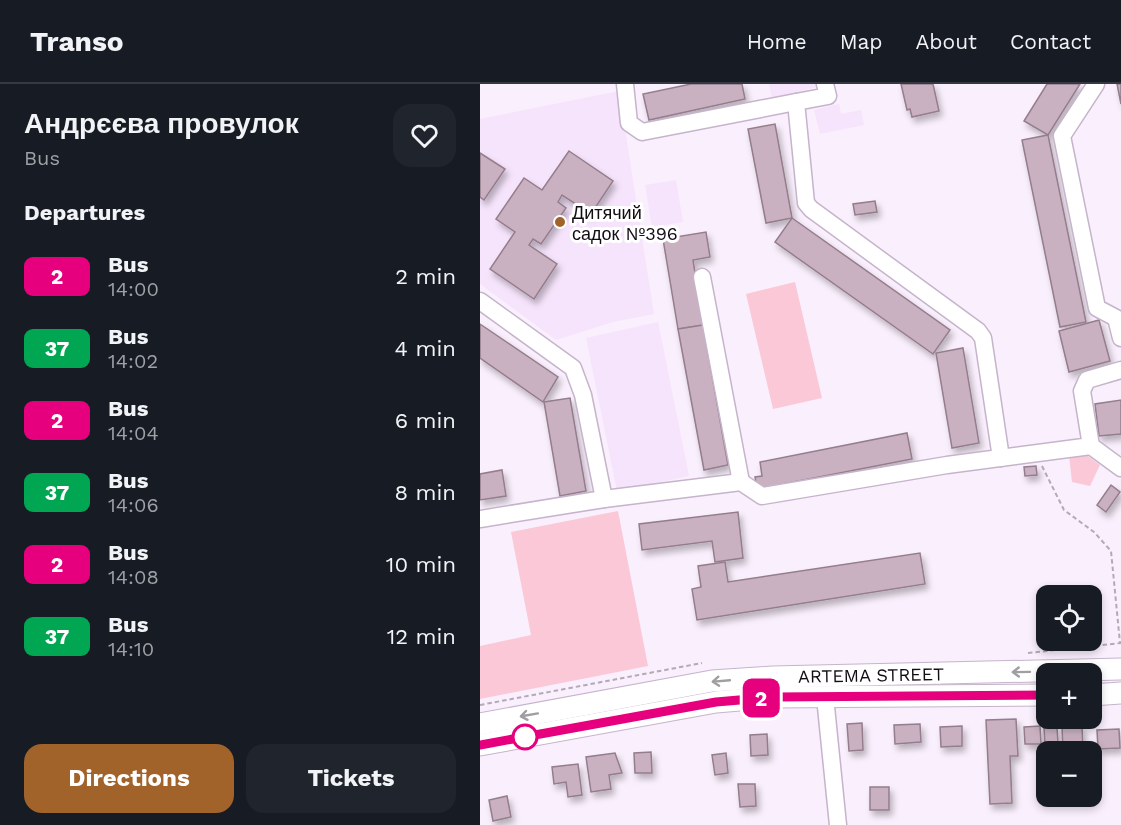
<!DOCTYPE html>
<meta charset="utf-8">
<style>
body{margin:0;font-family:"Work Sans",sans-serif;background:#20242c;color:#f1f3f6;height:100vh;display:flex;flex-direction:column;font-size:22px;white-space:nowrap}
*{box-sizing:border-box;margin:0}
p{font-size:20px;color:#9ea1a6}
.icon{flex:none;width:33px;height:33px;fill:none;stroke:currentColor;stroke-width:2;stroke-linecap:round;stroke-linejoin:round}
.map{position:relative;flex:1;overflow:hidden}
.side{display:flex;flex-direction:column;background:#171b24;width:480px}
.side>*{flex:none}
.badge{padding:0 12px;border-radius:9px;font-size:21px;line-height:39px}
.fabs{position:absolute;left:556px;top:501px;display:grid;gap:12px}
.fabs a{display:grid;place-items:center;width:66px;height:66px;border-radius:12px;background:#171b24;box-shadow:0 3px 9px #0003;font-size:30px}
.map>.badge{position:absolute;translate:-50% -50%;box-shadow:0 0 0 3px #fff}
h2{padding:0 24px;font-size:22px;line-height:54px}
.round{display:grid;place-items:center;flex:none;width:63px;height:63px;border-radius:18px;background:#20242c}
.summary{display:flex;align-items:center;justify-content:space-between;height:102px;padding:0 24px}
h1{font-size:28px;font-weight:700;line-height:45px}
.button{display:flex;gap:12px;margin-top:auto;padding:12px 24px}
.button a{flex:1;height:69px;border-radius:18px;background:#a2632b;color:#fff;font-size:24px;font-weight:700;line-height:69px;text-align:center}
.button a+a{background:#20242c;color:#f1f3f6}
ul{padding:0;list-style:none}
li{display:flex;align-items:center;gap:18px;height:72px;padding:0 24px}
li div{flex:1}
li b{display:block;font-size:22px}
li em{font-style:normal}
li .badge{min-width:66px;font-weight:700;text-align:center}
header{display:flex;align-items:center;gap:36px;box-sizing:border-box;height:84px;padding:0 30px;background:#171b24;border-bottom:2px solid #363941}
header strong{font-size:28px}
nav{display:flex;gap:33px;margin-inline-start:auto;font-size:21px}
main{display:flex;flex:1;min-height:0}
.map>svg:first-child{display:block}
</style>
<header>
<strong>Transo</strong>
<nav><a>Home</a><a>Map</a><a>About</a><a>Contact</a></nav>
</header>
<main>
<section class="side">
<div class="summary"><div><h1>Андрєєва провулок</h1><p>Bus</p></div><a class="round"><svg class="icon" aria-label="heart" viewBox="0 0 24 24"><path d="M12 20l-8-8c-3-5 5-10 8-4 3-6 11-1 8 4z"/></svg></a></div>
<h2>Departures</h2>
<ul>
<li><span class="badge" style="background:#e6007e;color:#fff">2</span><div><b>Bus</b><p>14:00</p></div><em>2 min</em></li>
<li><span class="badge" style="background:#00a651;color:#fff">37</span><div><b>Bus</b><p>14:02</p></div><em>4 min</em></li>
<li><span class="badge" style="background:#e6007e;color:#fff">2</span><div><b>Bus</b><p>14:04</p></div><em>6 min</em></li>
<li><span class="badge" style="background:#00a651;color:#fff">37</span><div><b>Bus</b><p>14:06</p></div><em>8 min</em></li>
<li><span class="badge" style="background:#e6007e;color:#fff">2</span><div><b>Bus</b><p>14:08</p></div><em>10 min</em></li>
<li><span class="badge" style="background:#00a651;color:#fff">37</span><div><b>Bus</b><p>14:10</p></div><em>12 min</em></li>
</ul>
<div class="button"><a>Directions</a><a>Tickets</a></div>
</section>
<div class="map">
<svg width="641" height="741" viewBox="0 0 641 741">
<defs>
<filter id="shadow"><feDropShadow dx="3" dy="5" stdDeviation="3" flood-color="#0004"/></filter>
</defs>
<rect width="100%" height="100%" fill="#faeffd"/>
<!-- built -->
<g fill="#f6e4fc">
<polygon points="289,0 338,0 338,3 292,14"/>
<polygon points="139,7 174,230 133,238 76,256 0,200 0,35"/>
<polygon points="359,20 361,30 381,26 384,41 340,50 334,26"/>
<polygon points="196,96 203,138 172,143 165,101"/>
<polygon points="178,238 209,392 137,407 106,254"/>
</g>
<!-- green -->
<g fill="#fac8d7">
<polygon points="315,198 342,314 293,325 266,210"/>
<polygon points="605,370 620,381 610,402 592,398 589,371"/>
<polygon points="138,427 168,582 0,615 0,562 51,551 31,448"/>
</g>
<!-- building -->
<g fill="#cab1c1" stroke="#947d8c" stroke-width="1.5" filter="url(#shadow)">
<polygon points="211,0 262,0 265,15 169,36 163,10"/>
<polygon points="421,0 453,0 459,27 432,33 430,25 427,26"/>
<polygon points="567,0 600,0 568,51 544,37"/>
<polygon points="637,0 641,0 641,20"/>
<polygon points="295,40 312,134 286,139 268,45"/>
<polygon points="568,51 606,238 580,243 542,56"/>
<polygon points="89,67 133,97 111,130 82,111 78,118 86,124 61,160 53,155 49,161 77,180 54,215 10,185 35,148 16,135 44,94 62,106"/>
<polygon points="0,69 25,85 4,116 0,113"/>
<polygon points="395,117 397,128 375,131 373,120"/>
<polygon points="312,134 470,246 453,270 295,158"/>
<polygon points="226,148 230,173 213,176 223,241 198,245 183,155"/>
<polygon points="619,236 630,277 589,288 579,247"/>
<polygon points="0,240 78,293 63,318 0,274"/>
<polygon points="223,241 248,381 224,386 198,245"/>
<polygon points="483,264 499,359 472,364 456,269"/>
<polygon points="90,314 106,407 80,412 64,318"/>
<polygon points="641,316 641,350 619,352 615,320"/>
<polygon points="427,349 432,375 277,405 275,393 282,392 280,378"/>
<polygon points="556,382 557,391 545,392 544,383"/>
<polygon points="22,386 26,412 0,416 0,390"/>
<polygon points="631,401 640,408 626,428 617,421"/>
<polygon points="258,428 263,474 235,478 232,457 162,466 159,440"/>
<polygon points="440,469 445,500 217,536 212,505 221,503 218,482 245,478 248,498"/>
<polygon points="536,635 538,672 530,672 532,719 510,720 506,636"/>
<polygon points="382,639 383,666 369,667 367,640"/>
<polygon points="440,640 441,658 415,660 414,641"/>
<polygon points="482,642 482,662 461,663 460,643"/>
<polygon points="560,642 561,660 545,660 544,643"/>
<polygon points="602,642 603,668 583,668 582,643"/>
<polygon points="577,643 578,660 565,661 564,644"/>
<polygon points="639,645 640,664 618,665 617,646"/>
<polygon points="287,650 288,671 271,672 270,651"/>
<polygon points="582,667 567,668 567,694 565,694 563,668"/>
<polygon points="171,668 172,689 155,689 154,669"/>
<polygon points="135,669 142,689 129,691 131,705 111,708 106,673"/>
<polygon points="246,669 248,689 235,691 232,671"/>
<polygon points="98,680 102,711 88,713 86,698 74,700 72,683"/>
<polygon points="258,700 275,700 276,722 260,723"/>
<rect x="390" y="703" width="19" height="23"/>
<polygon points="27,712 31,733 13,737 9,716"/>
</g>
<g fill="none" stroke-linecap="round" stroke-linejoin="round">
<!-- minor casing -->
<g stroke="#c6b4cb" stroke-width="19">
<g id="minor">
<polyline points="145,0 149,39 162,48 316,18"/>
<polyline points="345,0 348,12 316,18 326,119 331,125 498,247 503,254 521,374"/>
<polyline points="616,0 582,52 617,224 636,234 641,254"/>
<polyline points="222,193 261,398"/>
<polyline points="0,217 93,284 103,311 124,415"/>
<polyline points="611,362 641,384"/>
<polyline points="0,435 124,415 261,398 282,412 467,381 611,362 602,307 607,296 641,286"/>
<polyline points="345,613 358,741"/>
</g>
</g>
<!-- major casing -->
<g stroke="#c6b4cb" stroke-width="23">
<g id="major">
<polyline points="612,611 641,609"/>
<polyline points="0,640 232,597 293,593 641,585"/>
<polyline points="0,661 236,618 294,613 567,611"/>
</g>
</g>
<!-- path -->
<g stroke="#b4aab6" stroke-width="2" stroke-dasharray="4.5 3" stroke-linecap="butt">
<polyline points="562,382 584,426 614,448 631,467 640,559"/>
<polyline points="548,569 641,559"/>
<polyline points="0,621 222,579"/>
</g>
<!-- minor -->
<use href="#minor" stroke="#fff" stroke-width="16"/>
<!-- major -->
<use href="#major" stroke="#fff" stroke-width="21"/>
</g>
<!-- one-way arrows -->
<defs><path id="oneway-shaft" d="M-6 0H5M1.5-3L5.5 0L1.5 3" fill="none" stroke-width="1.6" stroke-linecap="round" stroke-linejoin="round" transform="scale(1.5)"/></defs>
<g stroke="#a09ea1">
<use href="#oneway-shaft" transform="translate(541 588) rotate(179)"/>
<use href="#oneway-shaft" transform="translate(241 597) rotate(175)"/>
<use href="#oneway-shaft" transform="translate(49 631) rotate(170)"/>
</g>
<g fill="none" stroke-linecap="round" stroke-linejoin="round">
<!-- line casing -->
<g stroke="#fff" stroke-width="14">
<polyline id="line" points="0,661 236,618 294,613 567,611"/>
</g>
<!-- line -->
<use href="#line" stroke="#e6007e" stroke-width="9"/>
</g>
<!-- markers -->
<circle fill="#a2632b" stroke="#fff" stroke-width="2" cx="80" cy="138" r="6"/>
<circle fill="#fff" stroke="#e6007e" stroke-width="3" cx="45" cy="653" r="12"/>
<g text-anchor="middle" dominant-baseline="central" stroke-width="6" stroke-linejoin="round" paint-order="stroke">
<!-- poi labels -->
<g font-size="18" fill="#120c13" stroke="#fff" text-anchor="start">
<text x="92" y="128">Дитячий<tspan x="92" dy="21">садок №396</tspan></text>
</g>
<!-- street labels -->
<g font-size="18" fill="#120c13" stroke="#fff">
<text transform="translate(391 591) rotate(-1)">ARTEMA STREET</text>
</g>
</g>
</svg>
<div class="fabs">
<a><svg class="icon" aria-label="locate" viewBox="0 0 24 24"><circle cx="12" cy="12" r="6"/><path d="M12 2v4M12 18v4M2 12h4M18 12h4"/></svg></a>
<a>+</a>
<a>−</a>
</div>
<b class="badge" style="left:281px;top:614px;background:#e6007e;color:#fff">2</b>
</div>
</main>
